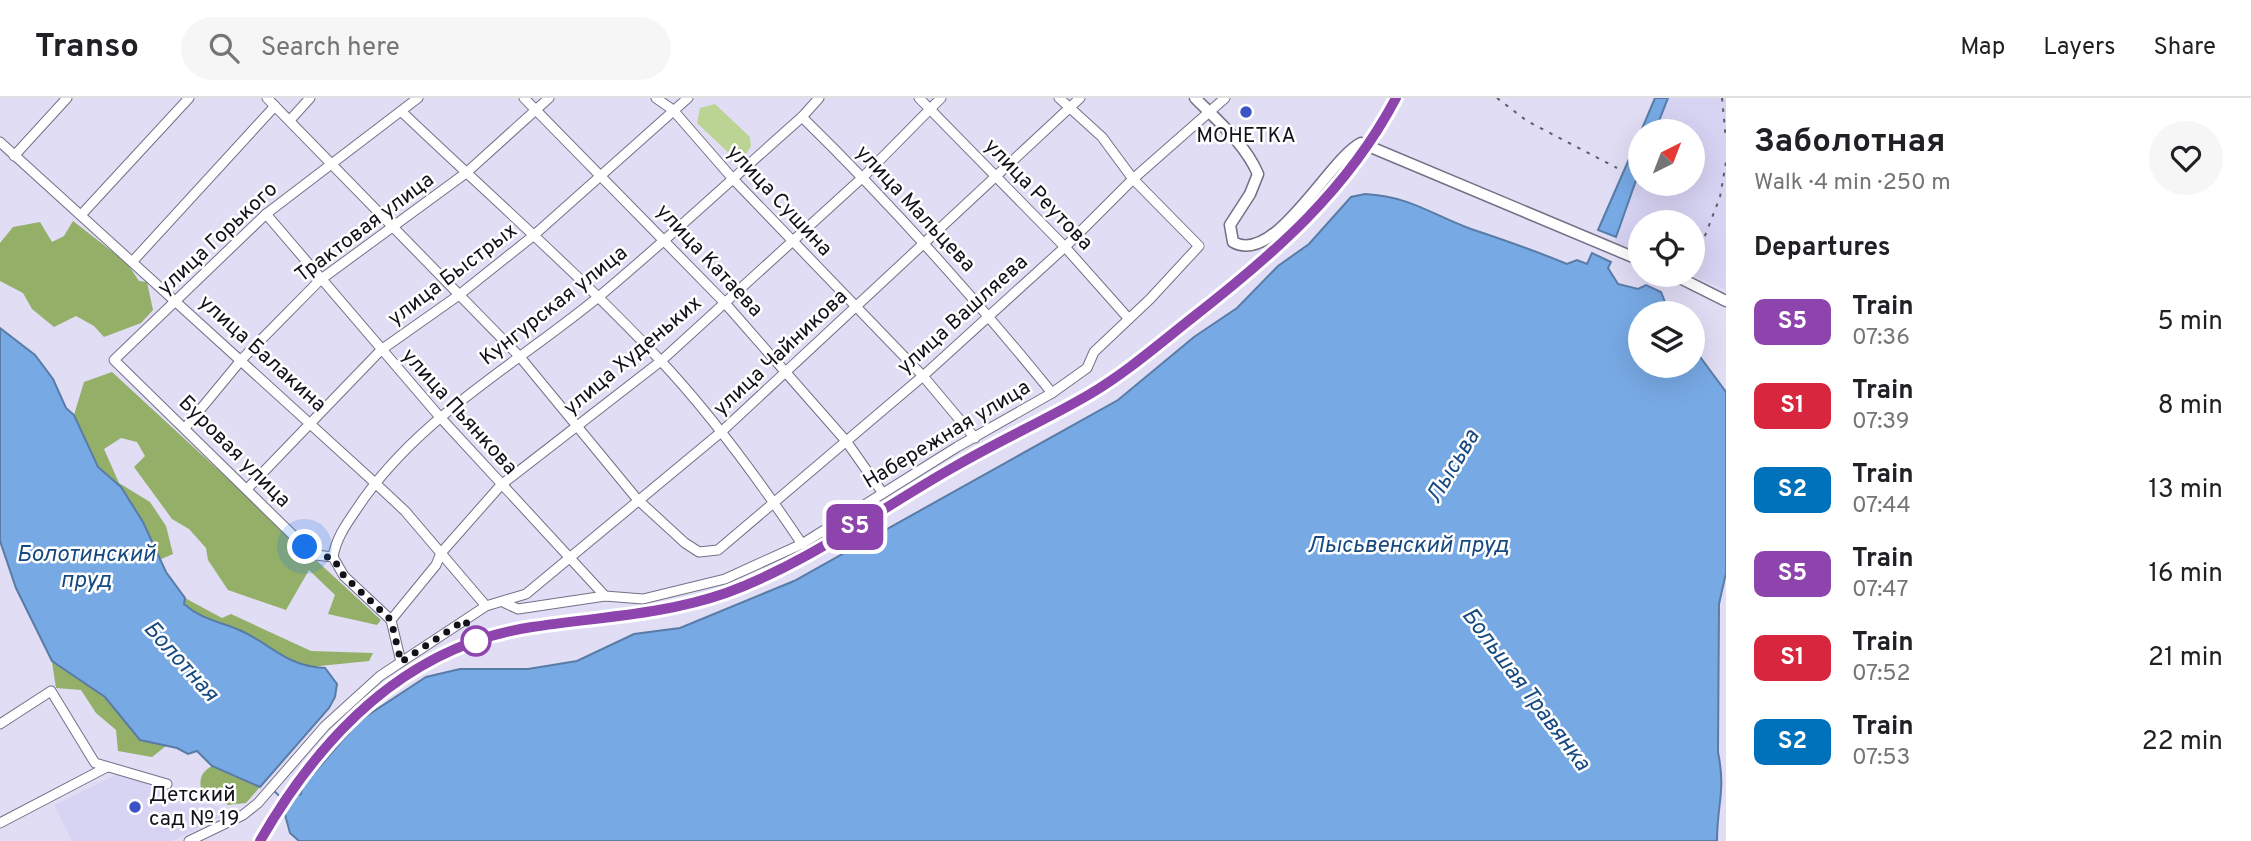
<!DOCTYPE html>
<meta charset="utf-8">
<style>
body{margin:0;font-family:Overpass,sans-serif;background:#f6f6f6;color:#202124;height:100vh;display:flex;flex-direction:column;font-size:26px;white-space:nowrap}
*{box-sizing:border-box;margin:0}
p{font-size:23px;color:#757577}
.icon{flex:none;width:38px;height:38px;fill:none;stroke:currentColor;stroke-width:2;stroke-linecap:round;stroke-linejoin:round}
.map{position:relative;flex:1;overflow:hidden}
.drawer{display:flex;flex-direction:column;background:#fff;width:525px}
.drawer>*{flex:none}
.badge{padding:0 14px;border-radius:10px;font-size:24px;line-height:46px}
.needle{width:46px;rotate:42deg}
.controls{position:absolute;left:1628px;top:21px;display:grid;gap:14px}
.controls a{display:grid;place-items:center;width:77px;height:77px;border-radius:50%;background:#fff;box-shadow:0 7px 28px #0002;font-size:35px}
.you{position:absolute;width:35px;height:35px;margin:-18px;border:5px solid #fff;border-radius:50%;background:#1a73e8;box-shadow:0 0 0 10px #1a73e833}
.map>.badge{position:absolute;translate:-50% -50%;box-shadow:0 0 0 4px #fff}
h2{padding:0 28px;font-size:26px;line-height:63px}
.round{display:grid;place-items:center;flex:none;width:74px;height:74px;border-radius:37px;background:#f6f6f6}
.overview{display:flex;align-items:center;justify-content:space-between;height:119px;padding:0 28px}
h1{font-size:33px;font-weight:700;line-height:52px}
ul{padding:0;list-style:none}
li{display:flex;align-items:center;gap:21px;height:84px;padding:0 28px}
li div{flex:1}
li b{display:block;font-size:26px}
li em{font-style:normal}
li .badge{min-width:77px;font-weight:700;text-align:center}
header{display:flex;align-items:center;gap:42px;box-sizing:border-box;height:98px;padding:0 35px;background:#fff;border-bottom:2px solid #e0e0e0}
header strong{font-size:33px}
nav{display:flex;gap:38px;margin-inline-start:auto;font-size:24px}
.search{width:490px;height:63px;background:#f6f6f6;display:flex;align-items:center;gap:18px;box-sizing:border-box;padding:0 24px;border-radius:38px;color:#757577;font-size:26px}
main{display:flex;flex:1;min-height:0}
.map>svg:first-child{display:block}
</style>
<header>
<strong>Transo</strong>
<div class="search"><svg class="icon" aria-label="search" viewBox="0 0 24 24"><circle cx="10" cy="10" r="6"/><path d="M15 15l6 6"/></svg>Search here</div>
<nav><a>Map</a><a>Layers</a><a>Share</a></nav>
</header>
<main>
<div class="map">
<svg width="1726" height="743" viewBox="0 0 1726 743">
<rect width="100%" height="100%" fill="#e0ddf5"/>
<!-- built -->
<g fill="#d7d3f3">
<polygon points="1668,0 1726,0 1726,192 1691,177 1692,124 1640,124 1640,155 1615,144 1617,128 1640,72 1640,86 1692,86 1692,33 1655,33"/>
<polygon points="116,677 196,698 229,715 172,743 72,743 54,707"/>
</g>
<!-- green -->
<polygon fill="#bbd494" points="715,6 750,39 751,48 746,56 732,58 697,25 700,10"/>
<!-- forest -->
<g fill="#94af68">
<polygon points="73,123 127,165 139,183 147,184 153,212 141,225 104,239 94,228 76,218 54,229 32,211 23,195 0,183 0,145 13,129 40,124 52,144 64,138"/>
<polygon points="112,274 381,522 377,527 328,516 335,497 309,472 286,512 228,492 208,462 206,450 189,431 172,421 134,369 145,358 137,344 121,340 104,351 119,385 150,404 166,428 173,456 159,462 143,424 121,389 98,369 74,317 84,284"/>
<polygon points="185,500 222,520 231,516 311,553 373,555 369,563 310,569 278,557 239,532 199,519 184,506"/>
<polygon points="52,564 105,599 140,642 166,648 152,659 118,653 116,632 96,615 81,592 56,590"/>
<path d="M212 668 260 689 246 705 228 707 201 692C199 679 202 674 212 668Z"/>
</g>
<!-- water -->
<g fill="#77a9e4" stroke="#597ca7" stroke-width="2">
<polygon points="1655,0 1668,0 1655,33 1641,33"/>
<polygon points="1640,36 1640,71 1616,139 1598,132"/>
<path d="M1365 96C1412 99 1430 116 1471 131 1504 142 1536 153 1567 166L1577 162 1587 166 1592 155 1611 164 1608 170 1618 186 1638 191 1646 187 1661 194 1665 204 1661 209 1666 215H1640V268H1692V248L1726 294V475L1719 506 1718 654C1726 694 1717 705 1717 743H299L290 735 284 713 292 699 301 696C304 678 301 686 315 674L359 623 426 579 460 571H528L577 563 634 536 680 530 794 483 1118 302 1194 239 1237 210 1278 168 1309 146 1351 99Z"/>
<path d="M0 230 35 257 53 281 66 310 74 317 98 369 121 389 143 424 166 474 185 500 184 506C201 521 217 523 237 531 271 545 284 568 325 570L337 586 335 599 329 610 260 689 212 668 197 653 188 656 177 650 140 642 105 599 52 563 16 490 0 443Z"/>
</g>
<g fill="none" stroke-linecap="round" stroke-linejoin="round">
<!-- stream -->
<polyline stroke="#597ca7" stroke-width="2" points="273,692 289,707"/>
<!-- minor casing -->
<g stroke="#747187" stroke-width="11">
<g id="minor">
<polyline points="267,0 520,259 637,401 685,445 699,454 718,452 923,278 1065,149 1133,81 1225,0"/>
<polyline points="524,0 724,204 846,343 882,394"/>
<polyline points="656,0 673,12 733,81 923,278 975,340"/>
<polyline points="919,0 1065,149 1129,221"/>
<path d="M402 14C488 96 578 175 659 261 712 317 759 382 802 446"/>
<path d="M802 19C891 106 974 199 1052 295"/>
<polyline points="291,21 310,0"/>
<polyline points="0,44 374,384 405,413 486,508"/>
<polyline points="14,58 67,0"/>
<polyline points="266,116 439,318 605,498"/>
<polyline points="81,117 189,0"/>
<polyline points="133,163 275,8"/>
<polyline points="185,330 242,261 320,182 466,75 549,0"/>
<polyline points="247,391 381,252 459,197 533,138 688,0"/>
<path d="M333 459C336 441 345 428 356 412 417 319 518 266 602 196 670 139 735 78 802 19L819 0"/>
<polyline points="505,505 518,511 605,498 643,501 725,481 802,446 957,349 1052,295 1087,270 1094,254 1150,201 1199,148 1133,81 1102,39 1059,0"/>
<polyline points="391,522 344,478 333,459 316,457 305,449 114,262 266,116 418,0"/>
<polyline points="401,564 391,522 436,467 441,455 501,387 661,263 863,79 941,0"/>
<polyline points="0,626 51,593 95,665 167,686"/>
<polyline points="0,725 107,669"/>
<polyline points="189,743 243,717 258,705 325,628 380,578 486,508 526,496 720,335 1080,0"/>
</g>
</g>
<!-- major casing -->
<g stroke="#747187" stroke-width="13">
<g id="major">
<path d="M1195 0C1218 23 1245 46 1258 76L1250 96 1230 127 1233 144C1275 168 1329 61 1361 45L1640 162"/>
<polyline points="1674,177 1726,203"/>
</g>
</g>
<!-- minor -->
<use href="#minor" stroke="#fff" stroke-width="9"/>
<!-- major -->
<use href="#major" stroke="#fff" stroke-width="10"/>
<!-- rail -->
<g stroke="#605e6c" stroke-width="2" stroke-dasharray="3.5 7" stroke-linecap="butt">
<polyline points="1497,0 1527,23 1617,70"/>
<polyline points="1722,0 1726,42"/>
<polyline points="1701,148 1720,99 1726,64"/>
<path d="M260 743C321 637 406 548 532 529 600 519 668 517 732 492 812 461 881 411 954 369 998 343 1046 323 1090 296 1127 274 1159 246 1192 220 1274 156 1346 93 1396 0"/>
</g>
</g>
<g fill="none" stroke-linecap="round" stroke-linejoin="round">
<!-- line casing -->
<g stroke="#fff" stroke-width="16">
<path id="line" d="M260 743C321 637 406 548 532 529 598 519 663 517 726 495 808 465 878 412 954 369 998 343 1046 322 1090 296 1127 274 1159 246 1192 220 1274 156 1347 93 1396 0"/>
</g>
<!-- line -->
<use href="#line" stroke="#8e44ad" stroke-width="10"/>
<!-- walk -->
<polyline stroke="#13121a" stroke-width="7" stroke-dasharray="0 12.6" points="305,449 316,457 333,460 344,478 391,522 401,564 465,522 476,543"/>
</g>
<!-- markers -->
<g fill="#3c53c5" stroke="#fff" stroke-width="2.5">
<circle cx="1246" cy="14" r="7"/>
<circle cx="135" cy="709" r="7"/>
</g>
<circle fill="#fff" stroke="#8e44ad" stroke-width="3.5" cx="476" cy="543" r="14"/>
<g text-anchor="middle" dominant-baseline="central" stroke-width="5" stroke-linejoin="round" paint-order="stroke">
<!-- poi labels -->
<g font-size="21" fill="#13121a" stroke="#fff">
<text x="1246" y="38">МОНЕТКА</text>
<text x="149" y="697" text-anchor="start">Детский<tspan x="149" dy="24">сад № 19</tspan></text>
</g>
<!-- street labels -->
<g font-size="21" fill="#13121a" stroke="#fff">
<text transform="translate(1038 97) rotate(46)">улица Реутова</text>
<text transform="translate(779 103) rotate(47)">улица Сушина</text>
<text transform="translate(915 111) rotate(47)">улица Мальцева</text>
<text transform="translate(365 130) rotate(-37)">Трактовая улица</text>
<text transform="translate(218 141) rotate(-43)">улица Горького</text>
<text transform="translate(709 163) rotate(47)">улица Катаева</text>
<text transform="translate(453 177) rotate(-37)">улица Быстрых</text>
<text transform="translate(554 208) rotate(-38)">Кунгурская улица</text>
<text transform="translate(963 217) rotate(-42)">улица Вашляева</text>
<text transform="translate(781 255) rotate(-43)">улица Чайникова</text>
<text transform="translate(262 256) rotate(42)">улица Балакина</text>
<text transform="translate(633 258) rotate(-40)">улица Худеньких</text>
<text transform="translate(459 314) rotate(48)">улица Пьянкова</text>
<text transform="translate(947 337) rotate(-31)">Набережная улица</text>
<text transform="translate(234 354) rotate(45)">Буровая улица</text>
</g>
<!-- water labels -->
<g font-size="23" font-style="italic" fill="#16497f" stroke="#fff">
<text transform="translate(1454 369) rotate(-59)">Лысьва</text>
<text x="1408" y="448">Лысьвенский пруд</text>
<text x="86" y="457">Болотинский<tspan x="86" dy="26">пруд</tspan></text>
<text transform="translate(180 564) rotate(48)">Болотная</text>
<text transform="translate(1525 592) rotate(53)">Большая Травянка</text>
</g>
</g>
</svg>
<div class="controls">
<a><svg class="needle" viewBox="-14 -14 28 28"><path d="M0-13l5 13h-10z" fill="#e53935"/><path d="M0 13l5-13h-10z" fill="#757577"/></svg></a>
<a><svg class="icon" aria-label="locate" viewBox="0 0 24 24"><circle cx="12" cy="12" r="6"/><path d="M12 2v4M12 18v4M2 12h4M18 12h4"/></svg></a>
<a><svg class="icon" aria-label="layers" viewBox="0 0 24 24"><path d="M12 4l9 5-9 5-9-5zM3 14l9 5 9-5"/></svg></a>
</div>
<div class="you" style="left:305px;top:449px"></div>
<b class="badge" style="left:855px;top:429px;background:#8e44ad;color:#fff">S5</b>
</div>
<section class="drawer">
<div class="overview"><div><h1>Заболотная</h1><p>Walk · 4 min · 250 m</p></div><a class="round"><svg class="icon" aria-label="heart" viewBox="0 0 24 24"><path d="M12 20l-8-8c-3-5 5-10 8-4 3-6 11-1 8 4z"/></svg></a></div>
<h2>Departures</h2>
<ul>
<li><span class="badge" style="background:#8e44ad;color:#fff">S5</span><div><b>Train</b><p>07:36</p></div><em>5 min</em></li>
<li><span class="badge" style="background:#d7263d;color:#fff">S1</span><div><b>Train</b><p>07:39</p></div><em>8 min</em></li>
<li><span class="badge" style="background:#0072bc;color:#fff">S2</span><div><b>Train</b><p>07:44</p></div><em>13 min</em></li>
<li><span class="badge" style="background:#8e44ad;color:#fff">S5</span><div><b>Train</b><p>07:47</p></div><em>16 min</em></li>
<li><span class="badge" style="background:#d7263d;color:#fff">S1</span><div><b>Train</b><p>07:52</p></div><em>21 min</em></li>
<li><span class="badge" style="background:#0072bc;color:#fff">S2</span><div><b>Train</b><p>07:53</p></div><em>22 min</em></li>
</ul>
</section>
</main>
